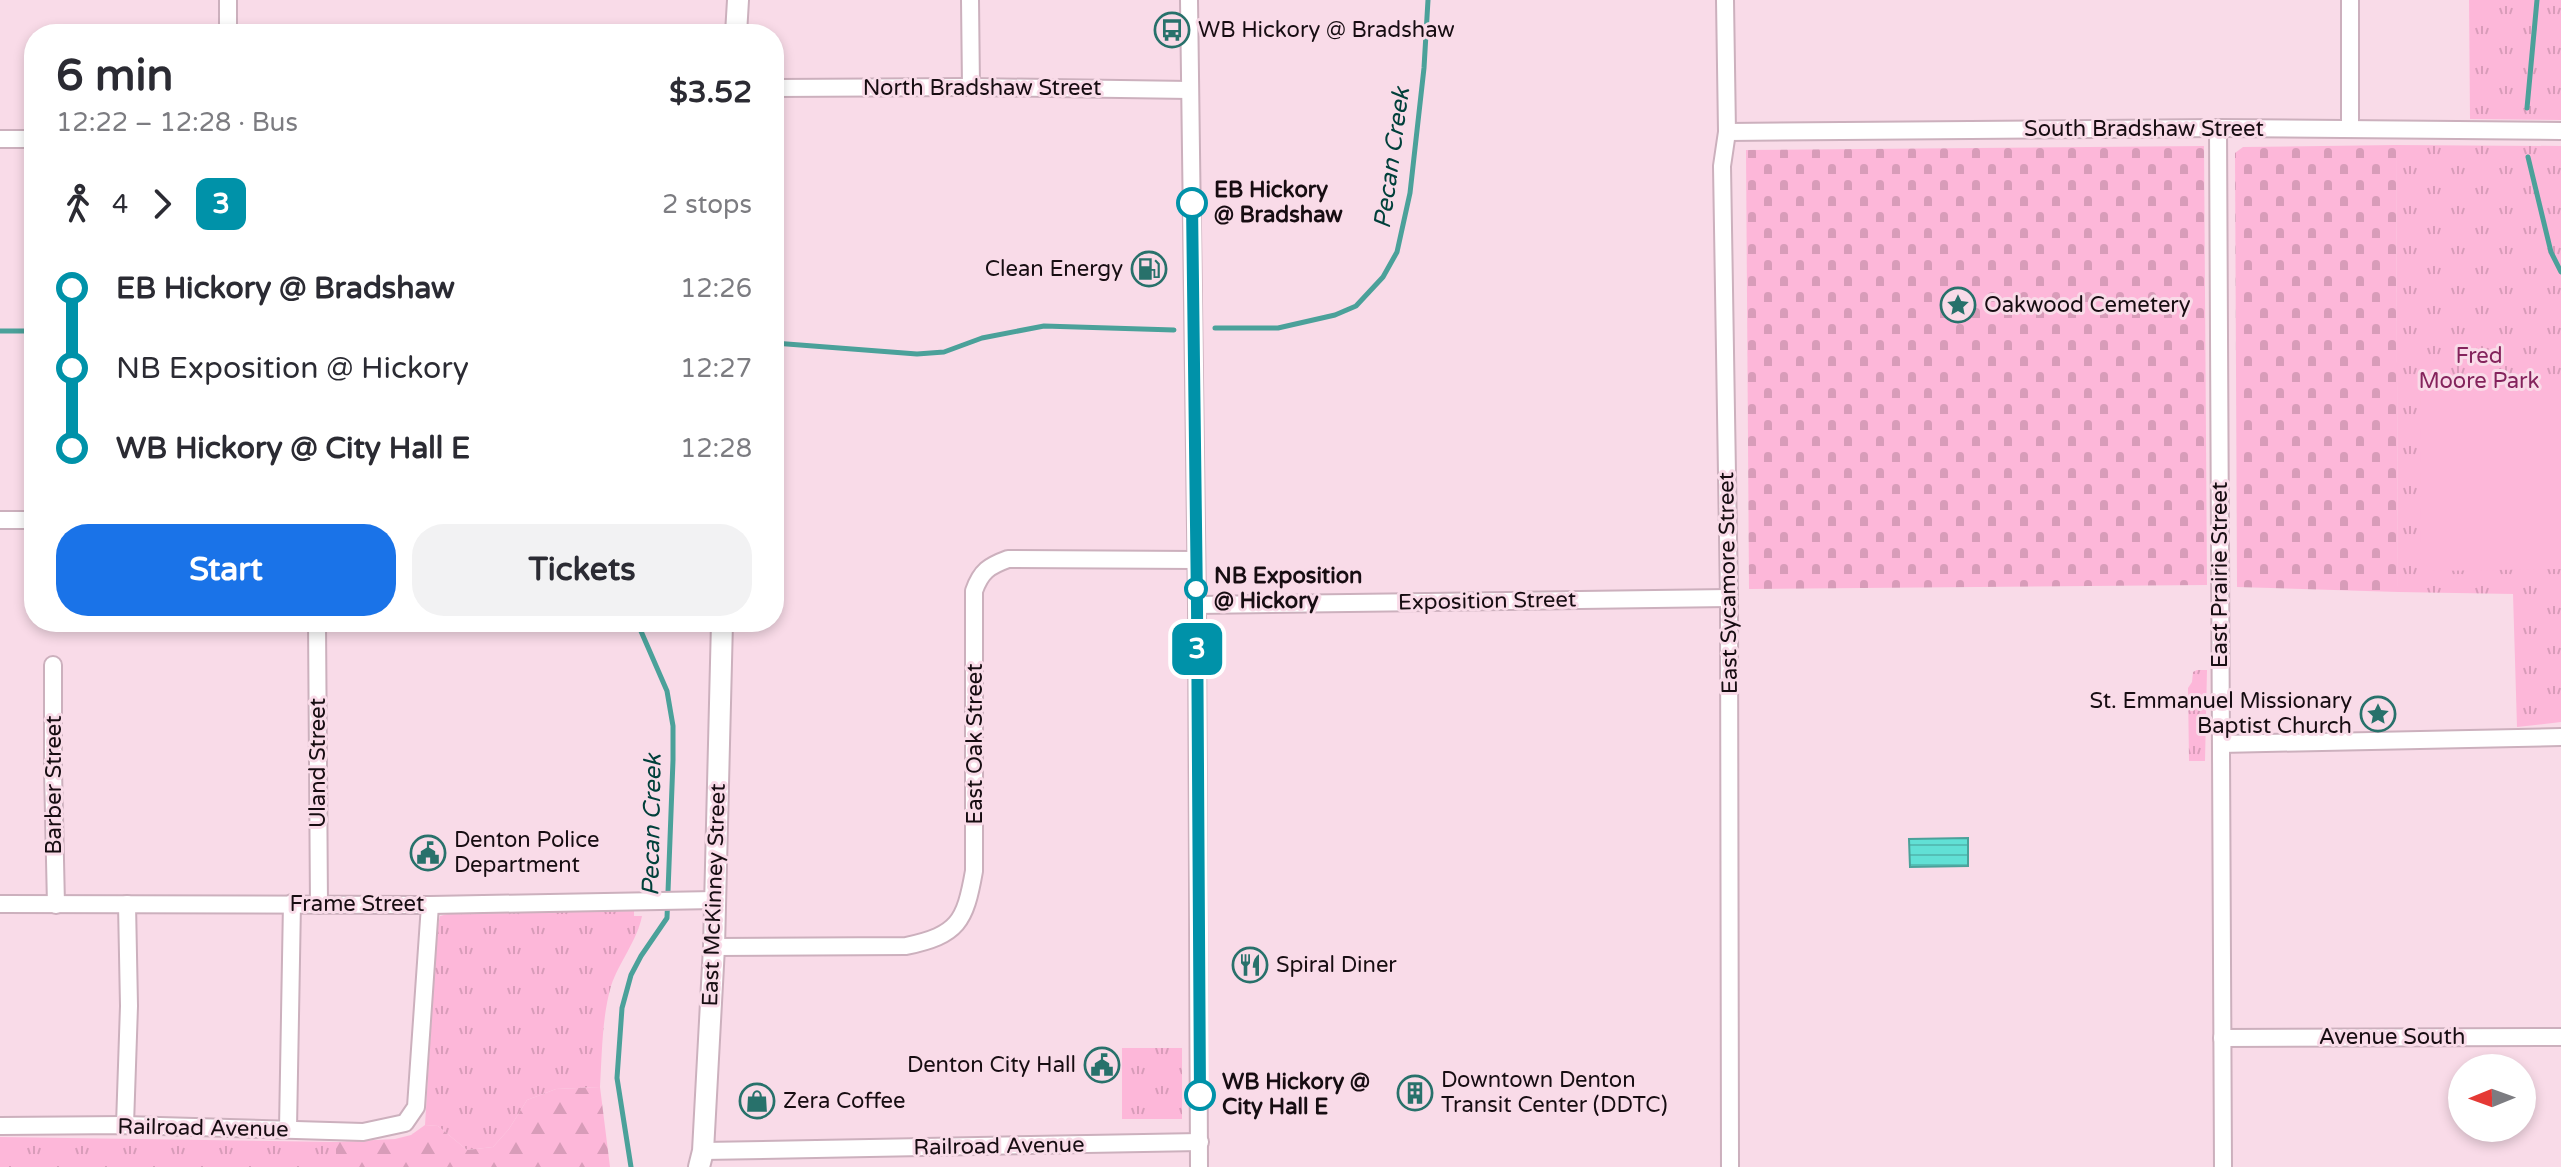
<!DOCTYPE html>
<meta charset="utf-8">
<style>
body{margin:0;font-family:"Varela Round",sans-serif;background:#f2f2f3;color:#2b2b33;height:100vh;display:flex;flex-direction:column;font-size:30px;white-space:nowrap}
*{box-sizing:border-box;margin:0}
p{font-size:26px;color:#7c7c81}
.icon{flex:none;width:44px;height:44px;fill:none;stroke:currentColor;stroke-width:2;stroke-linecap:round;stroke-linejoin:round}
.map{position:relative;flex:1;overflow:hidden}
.sheet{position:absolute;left:24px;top:24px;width:760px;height:608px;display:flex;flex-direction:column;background:#fff;border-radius:32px;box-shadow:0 4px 12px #0003}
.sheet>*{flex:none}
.badge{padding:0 16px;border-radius:12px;font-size:28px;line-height:52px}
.needle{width:52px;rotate:269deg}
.controls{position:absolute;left:2448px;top:1054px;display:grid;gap:16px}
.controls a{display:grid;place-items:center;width:88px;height:88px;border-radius:50%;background:#fff;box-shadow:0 4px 12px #0003;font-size:40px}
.map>.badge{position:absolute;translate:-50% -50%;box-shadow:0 0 0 4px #fff}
.legs{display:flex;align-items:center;gap:12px;height:88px;padding:0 32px;font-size:26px}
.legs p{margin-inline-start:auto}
.summary{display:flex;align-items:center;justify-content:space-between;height:136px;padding:0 32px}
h1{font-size:44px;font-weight:800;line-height:60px}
.primary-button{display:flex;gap:16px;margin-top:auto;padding:16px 32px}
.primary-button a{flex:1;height:92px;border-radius:32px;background:#1a73e8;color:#fff;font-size:32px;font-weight:800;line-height:92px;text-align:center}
.primary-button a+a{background:#f2f2f3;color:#2b2b33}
ul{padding:0 32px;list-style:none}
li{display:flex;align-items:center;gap:28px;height:80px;font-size:30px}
li i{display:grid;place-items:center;width:12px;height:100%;margin:0 10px;background:currentColor}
li i::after{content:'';width:20px;height:20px;margin:-10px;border:6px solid;border-radius:50%;background:#fff}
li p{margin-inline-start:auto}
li:first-child i{background:linear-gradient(#0000 50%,currentColor 0)}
li:last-child i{background:linear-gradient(currentColor 50%,#0000 0)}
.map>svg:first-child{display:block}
</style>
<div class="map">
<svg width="2561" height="1167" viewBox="0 0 2561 1167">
<defs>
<pattern id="grass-tufts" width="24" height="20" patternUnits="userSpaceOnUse" patternTransform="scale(2)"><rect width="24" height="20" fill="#fdb7d9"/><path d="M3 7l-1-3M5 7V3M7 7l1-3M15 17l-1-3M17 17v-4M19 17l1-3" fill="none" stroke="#d89cb9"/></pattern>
<pattern id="forest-firs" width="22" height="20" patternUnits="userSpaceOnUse" patternTransform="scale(2)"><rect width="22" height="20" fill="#fdb7d9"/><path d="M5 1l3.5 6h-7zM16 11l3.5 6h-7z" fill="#d89cb9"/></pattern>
<pattern id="cemetery-stones" width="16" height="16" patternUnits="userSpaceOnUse" patternTransform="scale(2)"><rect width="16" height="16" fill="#fdb7d9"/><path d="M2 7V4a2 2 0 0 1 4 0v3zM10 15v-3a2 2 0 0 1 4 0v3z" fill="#d89cb9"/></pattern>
<pattern id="water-rules" width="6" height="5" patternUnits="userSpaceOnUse" patternTransform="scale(2)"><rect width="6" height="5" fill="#61e0d5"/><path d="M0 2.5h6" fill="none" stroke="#54bfb6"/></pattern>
</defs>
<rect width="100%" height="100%" fill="#f9dbe8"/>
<!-- grass -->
<g fill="url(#grass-tufts)">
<polygon points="2469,0 2561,0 2561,120 2470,119"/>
<polygon points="2396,145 2561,146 2561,722 2517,727 2513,594 2398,592"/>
<polygon points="2197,670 2207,670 2205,761 2189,761 2188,688 2192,682 2193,672"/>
<path d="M634 911V916H642C637 941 619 962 611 986 602 1017 602 1054 600 1087L556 1089 527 1100 509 1129 493 1147 467 1150 438 1126 425 1125 437 929 440 916 451 913Z"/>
<rect x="1122" y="1048" width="60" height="71"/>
<polygon points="0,1137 336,1142 336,1167 0,1167"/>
</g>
<!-- forest -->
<polygon fill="url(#forest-firs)" points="600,1087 610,1167 336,1167 336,1142 395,1139 411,1135 425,1125 438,1126 467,1150 493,1147 509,1129 527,1100 556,1089"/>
<!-- cemetery -->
<g fill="url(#cemetery-stones)">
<polygon points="2396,145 2398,592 2237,587 2235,153 2243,147"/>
<polygon points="2204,146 2207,585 1749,589 1746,150"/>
</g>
<!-- pitch -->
<polygon fill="#fdb7d9" points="2421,378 2535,383 2561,391 2561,569 2431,571 2420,559"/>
<!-- water -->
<polygon fill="url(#water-rules)" stroke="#4ba19a" stroke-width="2" points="1968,838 1968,866 1910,867 1909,839"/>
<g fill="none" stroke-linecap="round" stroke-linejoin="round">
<!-- stream -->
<g stroke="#4ba19a" stroke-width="5">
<polyline points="2527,108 2537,0"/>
<polyline points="2528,157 2551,252 2561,272"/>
<polyline points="1215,328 1278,328 1335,315 1356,306 1383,277 1397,252 1410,193 1424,68 1428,0"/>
<polyline points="0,331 34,331"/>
<polyline points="774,343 917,354 944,352 982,338 1044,326 1174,330"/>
<polyline points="631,1167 617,1078 622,1008 631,975 641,956 667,918 673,760 673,726 667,691 637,622"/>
</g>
<!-- minor casing -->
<g stroke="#ccb0bd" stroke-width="20">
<g id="minor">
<polyline points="970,0 971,87"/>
<polyline points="1189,0 1197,605 1199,1167"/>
<polyline points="1725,0 1727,132 1722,166 1729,598 1730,1167"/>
<polyline points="228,34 228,0"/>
<polyline points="774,88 971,87 1190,90"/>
<polyline points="2218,128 2223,1167"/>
<polyline points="2350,129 2350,0"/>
<polyline points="1727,132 2218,128 2561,131"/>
<polyline points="0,139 34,139"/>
<polyline points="0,520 34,520"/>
<polyline points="1197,605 1729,598"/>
<polyline points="317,622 319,905"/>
<polyline points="53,665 53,770 56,905"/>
<polyline points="2221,744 2561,737"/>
<polyline points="0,904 430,905 715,900"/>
<path d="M714 947 906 946C958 935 965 922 974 871V591C981 571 989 566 1008 559L1196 560"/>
<polyline points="2222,1038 2561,1037"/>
<polyline points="125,1125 129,1006 127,904"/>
<polyline points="0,1126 125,1125 363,1132 405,1123 416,1107 430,905"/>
<polyline points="288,1129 292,903"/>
<polyline points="703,1151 1200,1142"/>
</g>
</g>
<!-- major casing -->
<g stroke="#ccb0bd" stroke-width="24">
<g id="major">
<polyline points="736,34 738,0"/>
<polyline points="699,1167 703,1151 714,947 722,622"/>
</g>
</g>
<!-- minor -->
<use href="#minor" stroke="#fff" stroke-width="16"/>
<!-- major -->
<use href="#major" stroke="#fff" stroke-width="20"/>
</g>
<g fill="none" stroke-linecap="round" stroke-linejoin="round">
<!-- line-1 casing -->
<g stroke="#fff" stroke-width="18">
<polyline id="line-1" points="1192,203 1197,605 1200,1095"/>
</g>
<!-- line-1 -->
<use href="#line-1" stroke="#0092a9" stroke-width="12"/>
</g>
<!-- icons -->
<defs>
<g id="bus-ring" transform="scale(1.8)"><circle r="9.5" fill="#f9dbe8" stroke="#28716b" stroke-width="1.5"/><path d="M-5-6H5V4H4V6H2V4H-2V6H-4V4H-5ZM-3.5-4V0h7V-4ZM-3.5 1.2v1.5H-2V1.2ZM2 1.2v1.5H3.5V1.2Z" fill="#28716b"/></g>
<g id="fuel-ring" transform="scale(1.8)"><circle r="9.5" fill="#f9dbe8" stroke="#28716b" stroke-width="1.5"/><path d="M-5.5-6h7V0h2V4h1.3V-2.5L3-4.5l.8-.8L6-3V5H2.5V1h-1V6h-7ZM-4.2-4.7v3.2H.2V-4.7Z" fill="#28716b"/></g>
<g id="sight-ring" transform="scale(1.8)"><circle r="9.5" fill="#f9dbe8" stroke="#28716b" stroke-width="1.5"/><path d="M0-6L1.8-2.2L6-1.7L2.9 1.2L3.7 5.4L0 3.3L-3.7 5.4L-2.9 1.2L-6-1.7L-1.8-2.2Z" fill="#28716b"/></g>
<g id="civic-ring" transform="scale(1.8)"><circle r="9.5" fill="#f9dbe8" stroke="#28716b" stroke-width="1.5"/><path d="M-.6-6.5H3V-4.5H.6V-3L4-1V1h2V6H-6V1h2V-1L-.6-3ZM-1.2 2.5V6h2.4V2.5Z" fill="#28716b"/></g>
<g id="restaurant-ring" transform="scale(1.8)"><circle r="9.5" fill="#f9dbe8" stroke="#28716b" stroke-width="1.5"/><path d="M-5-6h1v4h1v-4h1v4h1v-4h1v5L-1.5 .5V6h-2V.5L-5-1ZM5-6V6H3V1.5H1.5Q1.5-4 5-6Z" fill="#28716b"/></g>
<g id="building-ring" transform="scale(1.8)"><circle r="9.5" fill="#f9dbe8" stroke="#28716b" stroke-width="1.5"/><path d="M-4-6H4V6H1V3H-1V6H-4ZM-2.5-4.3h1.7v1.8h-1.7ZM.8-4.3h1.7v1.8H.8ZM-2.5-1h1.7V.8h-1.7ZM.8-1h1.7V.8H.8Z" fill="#28716b"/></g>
<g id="shop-ring" transform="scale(1.8)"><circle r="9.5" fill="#f9dbe8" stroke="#28716b" stroke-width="1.5"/><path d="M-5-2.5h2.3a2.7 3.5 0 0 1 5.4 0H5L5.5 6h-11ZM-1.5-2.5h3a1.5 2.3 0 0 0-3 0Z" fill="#28716b"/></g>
</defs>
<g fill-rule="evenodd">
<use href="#bus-ring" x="1172" y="30"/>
<use href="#fuel-ring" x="1149" y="269"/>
<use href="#sight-ring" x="1958" y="305"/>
<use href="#sight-ring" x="2378" y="714"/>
<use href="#civic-ring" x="428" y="853"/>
<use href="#restaurant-ring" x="1250" y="965"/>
<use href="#civic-ring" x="1102" y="1065"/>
<use href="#building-ring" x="1415" y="1093"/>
<use href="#shop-ring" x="757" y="1101"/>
</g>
<!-- markers -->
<g fill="#fff" stroke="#0092a9" stroke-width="4">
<circle cx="1192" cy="203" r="14"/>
<circle cx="1196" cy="589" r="10"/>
<circle cx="1200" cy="1095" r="14"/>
</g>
<g text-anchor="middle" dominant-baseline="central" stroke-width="6" stroke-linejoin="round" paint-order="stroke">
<!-- poi labels -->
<g font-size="22" fill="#170d12" stroke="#f9dbe8" text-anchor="start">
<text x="1198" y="30">WB Hickory @ Bradshaw</text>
<text x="1123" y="269" text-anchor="end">Clean Energy</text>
<text x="1984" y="305">Oakwood Cemetery</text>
<text x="2352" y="701" text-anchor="end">St. Emmanuel Missionary<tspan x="2352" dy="25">Baptist Church</tspan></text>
<text x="454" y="840">Denton Police<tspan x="454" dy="25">Department</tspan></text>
<text x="1276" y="965">Spiral Diner</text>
<text x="1076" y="1065" text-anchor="end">Denton City Hall</text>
<text x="1441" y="1080">Downtown Denton<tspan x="1441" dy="25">Transit Center (DDTC)</tspan></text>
<text x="783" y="1101">Zera Coffee</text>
</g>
<!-- street labels -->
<g font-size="22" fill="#170d12" stroke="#f9dbe8">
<text x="982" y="88">North Bradshaw Street</text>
<text x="2144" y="129">South Bradshaw Street</text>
<text transform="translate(2220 575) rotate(-90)">East Prairie Street</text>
<text transform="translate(1728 583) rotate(-91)">East Sycamore Street</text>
<text transform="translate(1487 601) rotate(-1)">Exposition Street</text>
<text transform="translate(975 744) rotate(-90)">East Oak Street</text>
<text transform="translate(318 763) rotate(-90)">Uland Street</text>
<text transform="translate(54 785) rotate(-90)">Barber Street</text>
<text transform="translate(714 895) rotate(-88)">East McKinney Street</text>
<text x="357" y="904">Frame Street</text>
<text x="2392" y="1037">Avenue South</text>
<text transform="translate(203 1128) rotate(1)">Railroad Avenue</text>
<text transform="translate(999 1146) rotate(-1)">Railroad Avenue</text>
</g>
<!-- stop labels -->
<g font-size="22" font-weight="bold" fill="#170d12" stroke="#f9dbe8" text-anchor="start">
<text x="1214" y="190">EB Hickory<tspan x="1214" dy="25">@ Bradshaw</tspan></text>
<text x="1214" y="576">NB Exposition<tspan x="1214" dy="25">@ Hickory</tspan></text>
<text x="1222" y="1082">WB Hickory @<tspan x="1222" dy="25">City Hall E</tspan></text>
</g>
<!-- park labels -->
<g font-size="22" fill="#84235c" stroke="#f9dbe8">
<text x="2479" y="356">Fred<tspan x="2479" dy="25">Moore Park</tspan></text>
</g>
<!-- water labels -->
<g font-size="24" font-style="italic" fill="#01403b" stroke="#f9dbe8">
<text transform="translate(1392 158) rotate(-82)">Pecan Creek</text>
<text transform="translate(652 825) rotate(-89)">Pecan Creek</text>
</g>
</g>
</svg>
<div class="controls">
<a><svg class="needle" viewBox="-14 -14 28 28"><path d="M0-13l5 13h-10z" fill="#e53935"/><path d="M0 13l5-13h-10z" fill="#7c7c81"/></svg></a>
</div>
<b class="badge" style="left:1197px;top:649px;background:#0092a9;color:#fff">3</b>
<section class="sheet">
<div class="summary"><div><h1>6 min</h1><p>12:22 – 12:28 · Bus</p></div><b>$3.52</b></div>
<div class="legs"><svg class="icon" aria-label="walk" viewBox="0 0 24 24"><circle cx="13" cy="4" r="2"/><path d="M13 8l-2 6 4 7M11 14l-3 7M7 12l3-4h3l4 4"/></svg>4<svg class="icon" aria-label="forward" viewBox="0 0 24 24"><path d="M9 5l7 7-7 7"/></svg><b class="badge" style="background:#0092a9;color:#fff">3</b><p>2 stops</p></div>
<ul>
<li><i style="color:#0092a9"></i><b>EB Hickory @ Bradshaw</b><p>12:26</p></li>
<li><i style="color:#0092a9"></i><span>NB Exposition @ Hickory</span><p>12:27</p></li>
<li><i style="color:#0092a9"></i><b>WB Hickory @ City Hall E</b><p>12:28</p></li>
</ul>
<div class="primary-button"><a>Start</a><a>Tickets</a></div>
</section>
</div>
